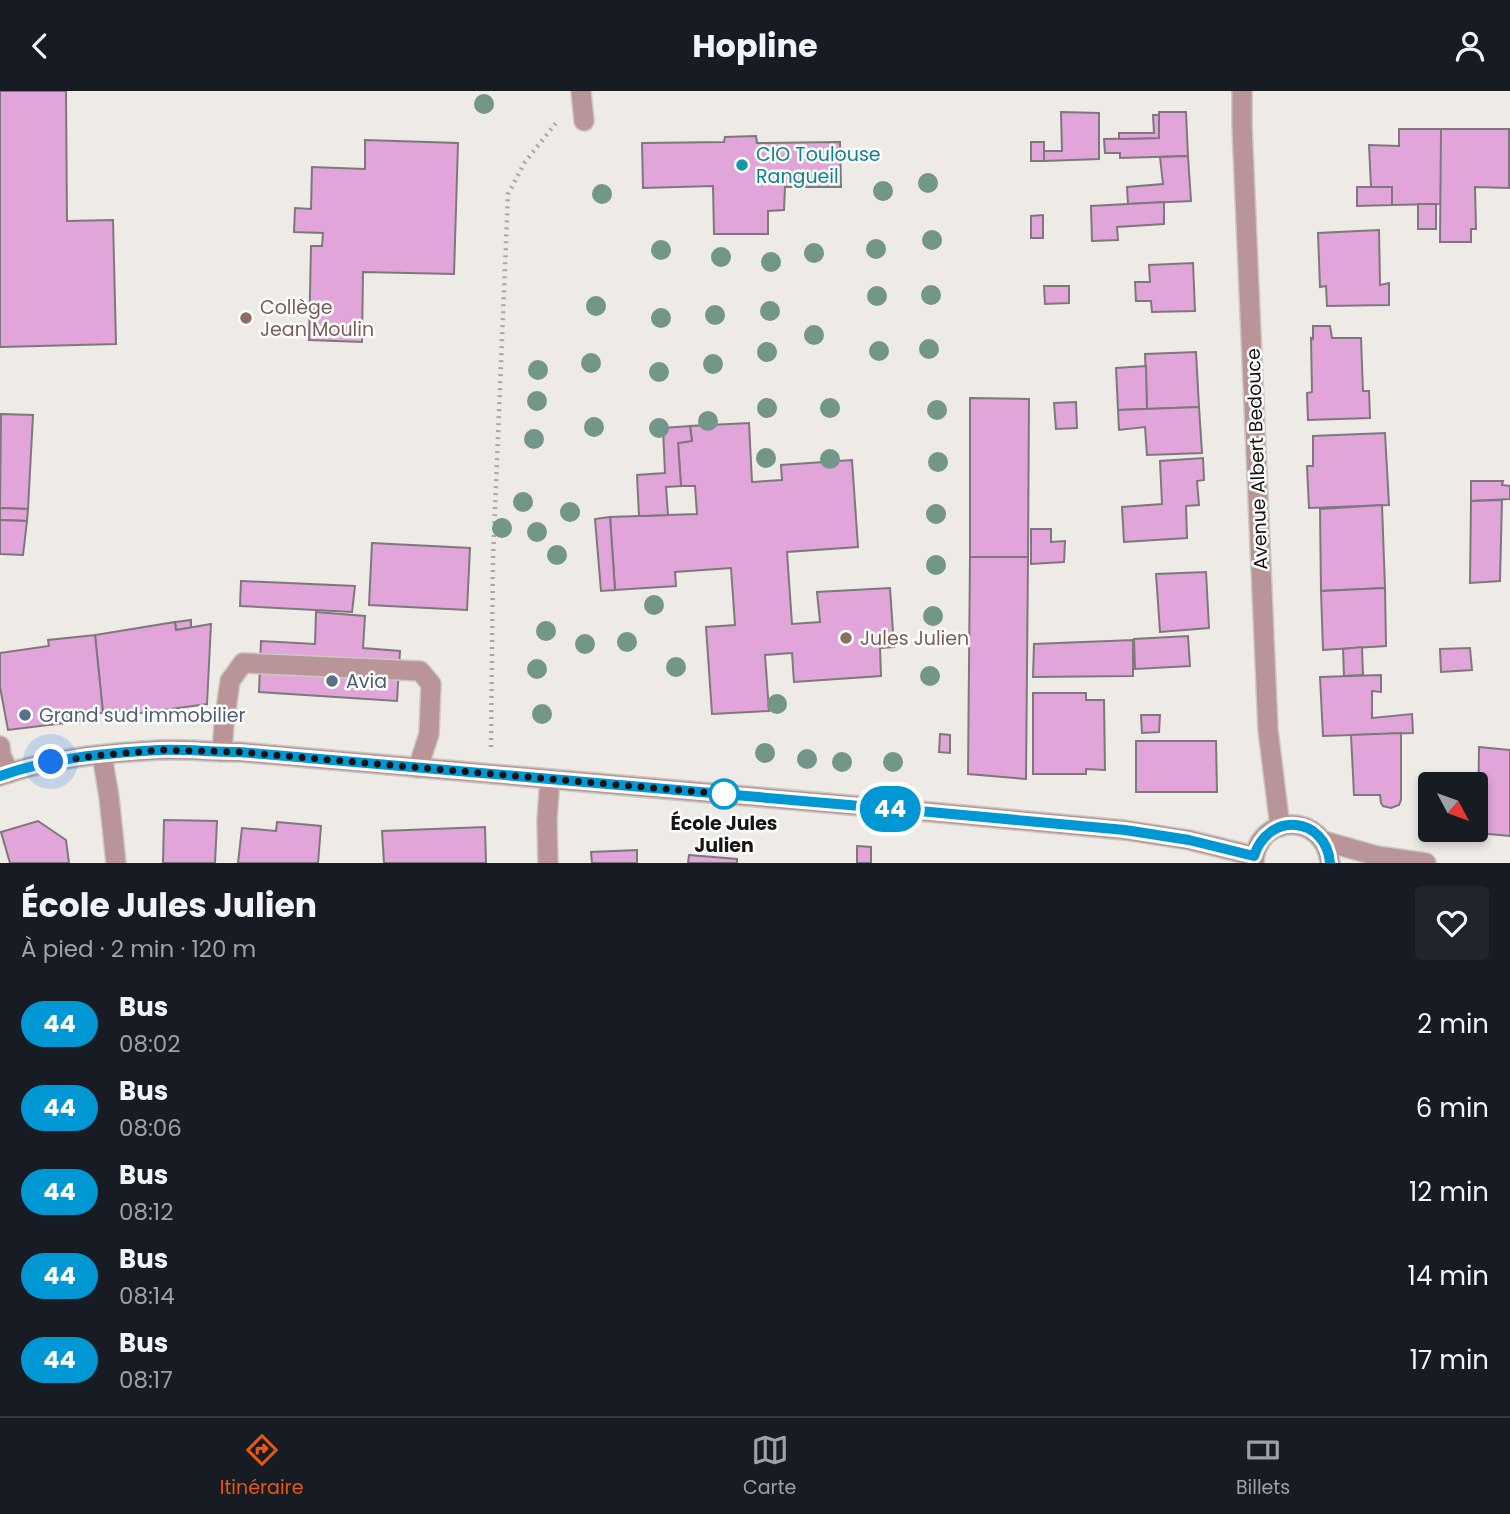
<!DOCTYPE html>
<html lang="fr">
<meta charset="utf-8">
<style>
body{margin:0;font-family:Poppins,sans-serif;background:#20242c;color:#f1f3f6;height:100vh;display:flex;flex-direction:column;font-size:26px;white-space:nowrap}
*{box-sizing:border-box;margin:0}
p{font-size:23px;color:#9ea1a6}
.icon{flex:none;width:38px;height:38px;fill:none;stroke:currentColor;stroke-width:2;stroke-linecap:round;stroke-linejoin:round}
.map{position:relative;height:772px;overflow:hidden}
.panel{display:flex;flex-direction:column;background:#171b24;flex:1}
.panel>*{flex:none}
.badge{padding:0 14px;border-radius:23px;font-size:24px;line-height:46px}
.needle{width:46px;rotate:131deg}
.fabs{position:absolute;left:1418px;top:681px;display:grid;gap:14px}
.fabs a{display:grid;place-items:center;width:70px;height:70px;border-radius:7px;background:#171b24;box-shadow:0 4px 10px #0003;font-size:35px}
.you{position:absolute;width:35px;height:35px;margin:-18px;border:5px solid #fff;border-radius:50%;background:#1a73e8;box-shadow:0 0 0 10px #1a73e833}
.map>.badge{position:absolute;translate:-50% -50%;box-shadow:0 0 0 4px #fff}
.round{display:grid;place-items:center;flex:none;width:74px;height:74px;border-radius:7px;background:#20242c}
.headline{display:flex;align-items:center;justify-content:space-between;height:119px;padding:0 21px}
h1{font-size:33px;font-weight:700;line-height:52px}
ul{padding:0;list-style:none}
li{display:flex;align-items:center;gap:21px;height:84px;padding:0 21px}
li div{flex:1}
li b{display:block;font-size:26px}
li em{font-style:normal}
li .badge{min-width:77px;font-weight:700;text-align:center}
header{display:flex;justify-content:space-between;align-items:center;height:91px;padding:0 21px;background:#171b24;font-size:32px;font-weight:700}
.tab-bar{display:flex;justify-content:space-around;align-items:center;height:98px;border-top:2px solid #363941;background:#171b24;font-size:19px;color:#9ea1a6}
.tab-bar a{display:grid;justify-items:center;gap:4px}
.tab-bar .selected{color:#ea580c}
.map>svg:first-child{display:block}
</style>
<header><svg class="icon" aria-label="back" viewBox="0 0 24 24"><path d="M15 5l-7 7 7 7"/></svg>Hopline<svg class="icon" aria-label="person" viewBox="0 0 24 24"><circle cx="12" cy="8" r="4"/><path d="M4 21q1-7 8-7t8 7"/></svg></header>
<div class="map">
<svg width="1510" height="772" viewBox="0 0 1510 772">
<rect width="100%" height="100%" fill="#eeeae5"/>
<!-- building -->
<g fill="#e1a5d9" stroke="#7d787c" stroke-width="2">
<polygon points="0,0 66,0 67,130 113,129 116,253 0,256"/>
<polygon points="1061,21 1099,22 1099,68 1044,70 1044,60 1062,60"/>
<polygon points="1159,21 1186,21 1188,65 1120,67 1120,62 1105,62 1104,48 1159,47"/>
<polygon points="1153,24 1159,24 1159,47 1119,48 1119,42 1154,42"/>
<polygon points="1399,38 1441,38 1441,113 1392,114 1392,96 1371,96 1369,54 1399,55"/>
<polygon points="1441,38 1509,38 1509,97 1475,96 1476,138 1471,138 1471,151 1440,151"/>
<polygon points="756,45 757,52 840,51 841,96 785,96 784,119 768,120 768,143 714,143 713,95 643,97 642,52 724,51 725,46"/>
<polygon points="365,49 458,52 454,183 363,181 362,251 309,249 311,155 322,155 323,142 294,141 295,117 311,118 312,76 365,78"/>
<rect x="1031" y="51" width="13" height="19"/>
<polygon points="1188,65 1191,110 1128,113 1127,96 1163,93 1160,66"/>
<polygon points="1357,96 1392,96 1392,114 1357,115"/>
<polygon points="1164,111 1164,133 1117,136 1118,149 1092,150 1091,115"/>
<rect x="1418" y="113" width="18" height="25"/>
<polygon points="1043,124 1043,147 1031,147 1031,125"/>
<polygon points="1379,139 1380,194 1389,192 1389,214 1327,215 1326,195 1320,196 1318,142"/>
<polygon points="1193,172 1195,220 1152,221 1151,210 1136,210 1135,191 1150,191 1149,174"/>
<polygon points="1044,195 1069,195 1069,212 1045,213"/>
<polygon points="1313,235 1330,235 1332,247 1361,247 1363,300 1369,300 1370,327 1308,329 1307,302 1312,301 1311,247 1313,248"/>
<polygon points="1196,261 1199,316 1147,318 1145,263"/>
<polygon points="1146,275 1147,318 1118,319 1116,277"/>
<polygon points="970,307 1029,308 1028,466 970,466"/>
<polygon points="1076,311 1077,337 1056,338 1054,312"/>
<polygon points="1199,316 1202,362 1147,364 1145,336 1119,339 1118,319"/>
<polygon points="1,323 33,324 28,418 0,417"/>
<polygon points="749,332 752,391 782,389 781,374 852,369 858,456 787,461 792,533 820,531 817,501 890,497 894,556 880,557 881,585 794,591 792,562 765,564 769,620 712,623 706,536 735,534 731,477 675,481 676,495 615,499 610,426 697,423 695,395 681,395 678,352 692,350 690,335"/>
<polygon points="690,335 692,350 678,352 681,395 666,396 668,424 639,425 637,384 665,382 663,337"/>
<polygon points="1385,342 1389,414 1309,417 1307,375 1313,375 1313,345"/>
<polygon points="1203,367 1204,389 1197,390 1199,414 1186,415 1187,447 1124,451 1122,416 1162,413 1160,370"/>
<polygon points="1471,390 1503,390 1502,394 1510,395 1510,408 1471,410"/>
<polygon points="1502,409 1500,490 1470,492 1471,410"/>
<polygon points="1382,414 1385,497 1321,500 1320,418"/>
<polygon points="0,417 28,418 27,430 0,429"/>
<polygon points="610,426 615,499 601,500 595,428"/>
<polygon points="0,429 27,430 23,464 0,463"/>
<polygon points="1031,438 1051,438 1051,451 1065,450 1064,471 1031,473"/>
<polygon points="372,452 470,457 467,519 369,514"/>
<polygon points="970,466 1028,466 1026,688 968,683"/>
<polygon points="1206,481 1209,537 1160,541 1156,483"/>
<polygon points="241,490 355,495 352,521 240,515"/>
<polygon points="1385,497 1386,555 1323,559 1321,500"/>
<polygon points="316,521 365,525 363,557 400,560 397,610 259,601 261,550 315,553"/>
<polygon points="191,529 191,537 176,539 175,531"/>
<polygon points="175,531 176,539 211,533 207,613 135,623 134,618 103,622 95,544"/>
<polygon points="95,544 103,622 82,623 81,630 8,639 0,596 0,562 49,555 48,549"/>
<polygon points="1188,545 1190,575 1135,578 1134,548"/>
<polygon points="1133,549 1133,585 1033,586 1034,553"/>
<polygon points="1362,556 1363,584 1344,585 1343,558"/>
<polygon points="1470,557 1472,579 1441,581 1440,558"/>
<polygon points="1381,584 1381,601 1372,600 1372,627 1412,623 1413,642 1323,645 1320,586"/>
<polygon points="1033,602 1086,602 1086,609 1104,609 1105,679 1086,678 1086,683 1033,683"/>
<polygon points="1141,624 1160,624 1159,641 1142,642"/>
<polygon points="1401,642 1401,709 1399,714 1391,717 1383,715 1381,712 1380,704 1354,704 1351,644"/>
<polygon points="940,643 950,644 950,662 939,661"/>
<polygon points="1136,650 1216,650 1217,701 1136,701"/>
<polygon points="1479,656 1510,659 1510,745 1478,742"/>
<polygon points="164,729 217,730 215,772 163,772"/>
<polygon points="38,730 66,749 69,772 10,772 1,741"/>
<polygon points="277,731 321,735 318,772 238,772 242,737 276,740"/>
<polygon points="485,736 486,772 384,772 382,740"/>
<polygon points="857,755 871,756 871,772 857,772"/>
<polygon points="637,759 637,772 592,772 591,761"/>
<polygon points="689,764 737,768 737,772 688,772"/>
</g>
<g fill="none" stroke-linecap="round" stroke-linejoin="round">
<!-- service casing -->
<g stroke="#ccc8c3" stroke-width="22">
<g id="service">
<polyline points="581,0 584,30"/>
<polyline points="0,655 1,664 9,682"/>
<polyline points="222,661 224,633 230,590 243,572 420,580 431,593 429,643 418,677"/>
</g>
</g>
<!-- minor casing -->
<g stroke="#ccc8c3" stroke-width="22">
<g id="minor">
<polyline points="102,664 109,706 116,772"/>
<polyline points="548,772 547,729 550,688"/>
</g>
</g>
<!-- tertiary casing -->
<g stroke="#ccc8c3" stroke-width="22">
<g id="tertiary">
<polyline points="1242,0 1242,35 1268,639 1280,736"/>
<path d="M0 685C50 667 106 662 159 659 185 658 213 661 239 661L930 721 1124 739 1189 749 1254 765"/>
<polyline points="1324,750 1377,765 1426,772"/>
<path d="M1254 772C1256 722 1325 720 1330 772"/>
</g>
</g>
<!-- path -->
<polyline stroke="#aba8a4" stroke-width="4.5" stroke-dasharray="2 5" stroke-linecap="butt" points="491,656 493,467 508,103 525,71 556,32"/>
<!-- service -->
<use href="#service" stroke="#b99597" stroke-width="19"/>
<!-- minor -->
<use href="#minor" stroke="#b99597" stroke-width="19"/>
<!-- tertiary -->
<use href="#tertiary" stroke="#b99597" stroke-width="19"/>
</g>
<!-- trees -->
<g fill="#729687">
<circle cx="484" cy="13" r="10"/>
<circle cx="928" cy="92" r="10"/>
<circle cx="883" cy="100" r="10"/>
<circle cx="602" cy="103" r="10"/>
<circle cx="932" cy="149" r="10"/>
<circle cx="876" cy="158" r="10"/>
<circle cx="661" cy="159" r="10"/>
<circle cx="814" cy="162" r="10"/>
<circle cx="721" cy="166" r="10"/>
<circle cx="771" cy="171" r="10"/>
<circle cx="931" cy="204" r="10"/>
<circle cx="877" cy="205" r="10"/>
<circle cx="596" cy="215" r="10"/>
<circle cx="770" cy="220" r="10"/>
<circle cx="715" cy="224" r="10"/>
<circle cx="661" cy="227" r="10"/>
<circle cx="814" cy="244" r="10"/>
<circle cx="929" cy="258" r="10"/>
<circle cx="879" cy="260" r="10"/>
<circle cx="767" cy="261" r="10"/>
<circle cx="591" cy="272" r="10"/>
<circle cx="713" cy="273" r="10"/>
<circle cx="538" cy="279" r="10"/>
<circle cx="659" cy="281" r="10"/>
<circle cx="537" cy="310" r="10"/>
<circle cx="767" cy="317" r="10"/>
<circle cx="830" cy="317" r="10"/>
<circle cx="937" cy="319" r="10"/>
<circle cx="708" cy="330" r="10"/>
<circle cx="594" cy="336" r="10"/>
<circle cx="659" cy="337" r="10"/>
<circle cx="534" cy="348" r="10"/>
<circle cx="766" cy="367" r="10"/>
<circle cx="830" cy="368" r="10"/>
<circle cx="938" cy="371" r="10"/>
<circle cx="523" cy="411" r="10"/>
<circle cx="570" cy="421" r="10"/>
<circle cx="936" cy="423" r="10"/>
<circle cx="502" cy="437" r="10"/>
<circle cx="537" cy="441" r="10"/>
<circle cx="557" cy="464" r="10"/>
<circle cx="936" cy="474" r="10"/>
<circle cx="654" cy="514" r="10"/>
<circle cx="933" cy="525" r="10"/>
<circle cx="546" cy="540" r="10"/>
<circle cx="627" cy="551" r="10"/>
<circle cx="585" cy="553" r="10"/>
<circle cx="676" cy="576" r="10"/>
<circle cx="537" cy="578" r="10"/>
<circle cx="930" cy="585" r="10"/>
<circle cx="777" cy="613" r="10"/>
<circle cx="542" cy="623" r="10"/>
<circle cx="765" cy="662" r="10"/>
<circle cx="807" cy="668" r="10"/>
<circle cx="842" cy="671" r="10"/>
<circle cx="893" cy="671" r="10"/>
</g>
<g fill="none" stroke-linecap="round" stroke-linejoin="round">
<!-- line casing -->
<g stroke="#fff" stroke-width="16">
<path id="line" d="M0 685C50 667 106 662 159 659 185 658 213 661 239 661L930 721 1125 739 1189 749 1254 765C1268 720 1326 725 1330 772"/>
</g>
<!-- line -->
<use href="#line" stroke="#0098d4" stroke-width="10"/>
<!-- walk -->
<polyline stroke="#171513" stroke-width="7" stroke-dasharray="0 12.6" points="51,671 102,664 161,659 239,661 724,703"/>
</g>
<!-- markers -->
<circle fill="#0f9aa8" stroke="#fff" stroke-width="2.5" cx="742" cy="74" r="7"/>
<g fill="#8d6e63" stroke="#fff" stroke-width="2.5">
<circle cx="246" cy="227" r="7"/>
<circle cx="846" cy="547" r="7"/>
</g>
<g fill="#5c6f8a" stroke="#fff" stroke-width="2.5">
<circle cx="332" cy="590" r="7"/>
<circle cx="25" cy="624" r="7"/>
</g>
<circle fill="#fff" stroke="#0098d4" stroke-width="3.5" cx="724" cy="703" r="14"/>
<g text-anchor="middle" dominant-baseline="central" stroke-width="5" stroke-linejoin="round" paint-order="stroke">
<!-- culture labels -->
<g font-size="19" fill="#0d838f" stroke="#fff" text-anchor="start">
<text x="756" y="63">CIO Toulouse<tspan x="756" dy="22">Rangueil</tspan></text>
</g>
<!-- education labels -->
<g font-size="19" fill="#785e54" stroke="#fff" text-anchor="start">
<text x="260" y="216">Collège<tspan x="260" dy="22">Jean Moulin</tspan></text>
<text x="860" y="547">Jules Julien</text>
</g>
<!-- street labels -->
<g font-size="19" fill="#171513" stroke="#fff">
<text transform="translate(1257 368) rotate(-92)">Avenue Albert Bedouce</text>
</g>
<!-- service labels -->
<g font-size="19" fill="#4e5e75" stroke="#fff" text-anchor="start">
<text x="346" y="590">Avia</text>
<text x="39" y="624">Grand sud immobilier</text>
</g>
<!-- stop labels -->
<g font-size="19" font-weight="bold" fill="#171513" stroke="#fff">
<text x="724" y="732">École Jules<tspan x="724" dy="22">Julien</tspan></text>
</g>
</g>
</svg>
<div class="fabs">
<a><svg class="needle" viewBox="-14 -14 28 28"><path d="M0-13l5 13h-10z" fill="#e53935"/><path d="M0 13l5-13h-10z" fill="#9ea1a6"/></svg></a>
</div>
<div class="you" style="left:51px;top:671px"></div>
<b class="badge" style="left:890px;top:718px;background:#0098d4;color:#fff">44</b>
</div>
<section class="panel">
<div class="headline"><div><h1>École Jules Julien</h1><p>À pied · 2 min · 120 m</p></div><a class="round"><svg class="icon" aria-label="heart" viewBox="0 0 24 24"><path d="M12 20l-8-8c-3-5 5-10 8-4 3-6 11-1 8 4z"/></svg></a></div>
<ul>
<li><span class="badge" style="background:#0098d4;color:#fff">44</span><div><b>Bus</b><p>08:02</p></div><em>2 min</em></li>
<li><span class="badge" style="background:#0098d4;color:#fff">44</span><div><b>Bus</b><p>08:06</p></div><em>6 min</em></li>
<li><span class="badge" style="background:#0098d4;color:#fff">44</span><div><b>Bus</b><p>08:12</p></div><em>12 min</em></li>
<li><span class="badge" style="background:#0098d4;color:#fff">44</span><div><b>Bus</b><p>08:14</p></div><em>14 min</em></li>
<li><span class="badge" style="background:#0098d4;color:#fff">44</span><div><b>Bus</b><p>08:17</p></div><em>17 min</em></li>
</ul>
</section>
<nav class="tab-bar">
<a class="selected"><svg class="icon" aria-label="directions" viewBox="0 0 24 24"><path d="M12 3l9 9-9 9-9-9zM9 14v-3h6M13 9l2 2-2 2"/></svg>Itinéraire</a>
<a><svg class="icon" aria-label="map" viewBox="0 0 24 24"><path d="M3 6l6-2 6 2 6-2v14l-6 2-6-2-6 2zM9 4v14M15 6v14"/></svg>Carte</a>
<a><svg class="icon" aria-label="tickets" viewBox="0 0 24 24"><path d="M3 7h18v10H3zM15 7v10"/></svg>Billets</a>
</nav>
